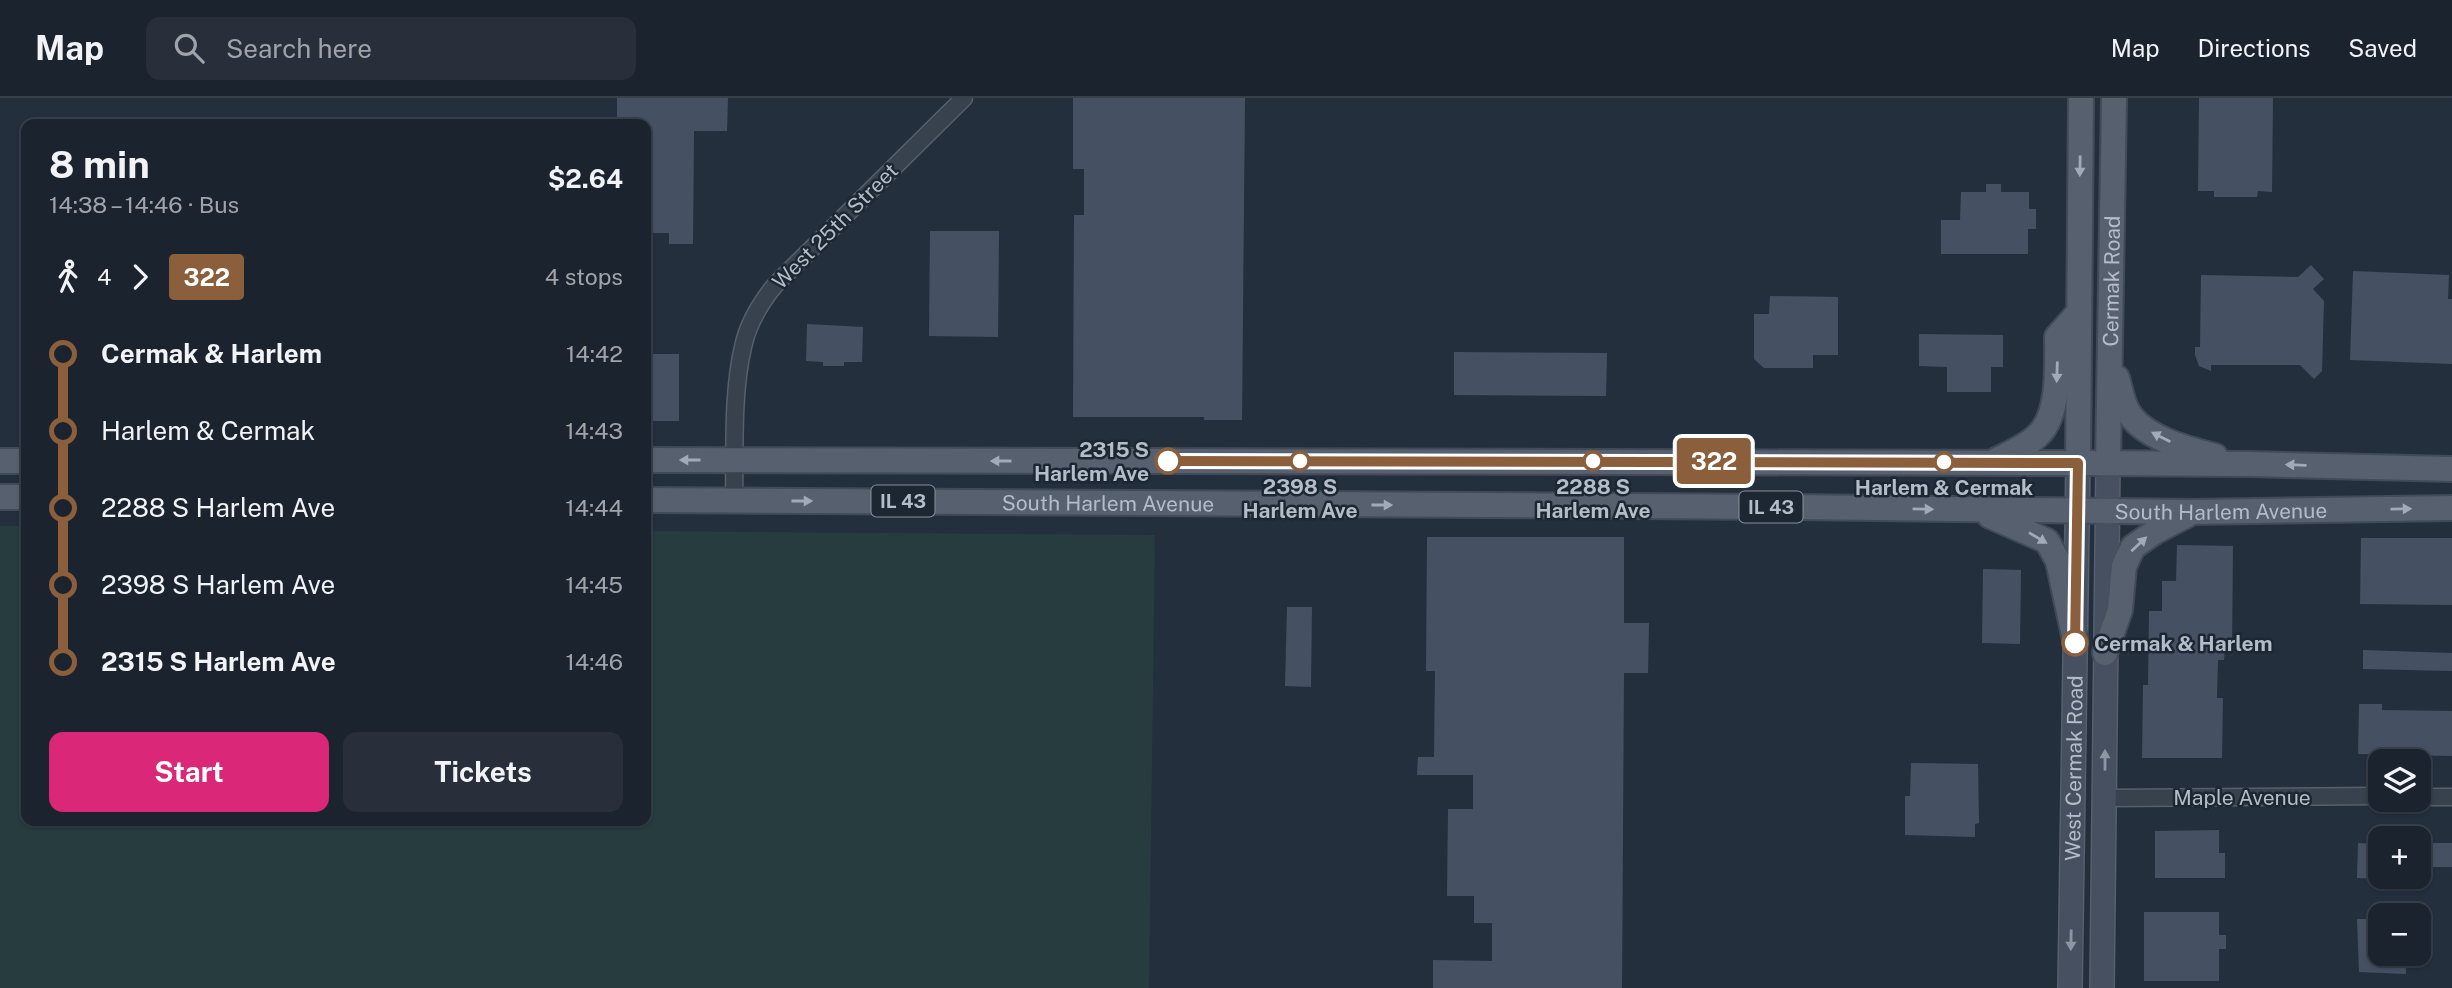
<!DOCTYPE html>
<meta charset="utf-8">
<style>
body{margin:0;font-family:"Public Sans",sans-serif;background:#282f3a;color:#f1f3f6;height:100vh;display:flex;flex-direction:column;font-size:26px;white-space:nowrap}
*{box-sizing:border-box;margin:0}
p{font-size:23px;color:#a0a4aa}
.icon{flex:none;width:38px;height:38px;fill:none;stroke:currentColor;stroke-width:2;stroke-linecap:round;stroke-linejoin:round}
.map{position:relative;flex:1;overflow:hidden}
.panel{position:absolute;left:21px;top:21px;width:630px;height:707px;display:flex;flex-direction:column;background:#1b232e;border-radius:14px;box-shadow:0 2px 5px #0004,0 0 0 2px #39404a}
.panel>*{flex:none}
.badge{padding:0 14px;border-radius:5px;font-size:24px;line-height:46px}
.tools{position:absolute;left:2368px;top:651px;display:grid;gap:14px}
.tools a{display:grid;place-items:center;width:63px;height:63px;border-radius:14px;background:#1b232e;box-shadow:0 2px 5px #0004,0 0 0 2px #39404a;font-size:35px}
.map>.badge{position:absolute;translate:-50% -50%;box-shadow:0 0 0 4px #fff}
.legs{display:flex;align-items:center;gap:10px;height:77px;padding:0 28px;font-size:23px}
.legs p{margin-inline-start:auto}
.head{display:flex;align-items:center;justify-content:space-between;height:119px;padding:0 28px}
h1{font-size:38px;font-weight:700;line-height:52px}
.action{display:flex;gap:14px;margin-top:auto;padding:14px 28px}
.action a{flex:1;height:80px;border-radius:14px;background:#db2777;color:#fff;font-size:28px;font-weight:700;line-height:80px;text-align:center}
.action a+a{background:#282f3a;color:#f1f3f6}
ul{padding:0 28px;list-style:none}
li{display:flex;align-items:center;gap:24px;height:77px;font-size:26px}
li i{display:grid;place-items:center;width:10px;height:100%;margin:0 9px;background:currentColor}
li i::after{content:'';width:18px;height:18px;margin:-9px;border:5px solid;border-radius:50%;background:#1b232e}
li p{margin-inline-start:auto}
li:first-child i{background:linear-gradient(#0000 50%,currentColor 0)}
li:last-child i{background:linear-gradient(currentColor 50%,#0000 0)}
header{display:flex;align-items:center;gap:42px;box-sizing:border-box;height:98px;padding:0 35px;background:#1b232e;border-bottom:2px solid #39404a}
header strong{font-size:33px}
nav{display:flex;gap:38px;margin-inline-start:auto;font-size:24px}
.search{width:490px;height:63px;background:#282f3a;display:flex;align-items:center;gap:18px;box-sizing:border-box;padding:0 24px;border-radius:14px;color:#a0a4aa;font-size:26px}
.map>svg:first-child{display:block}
</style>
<header>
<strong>Map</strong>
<div class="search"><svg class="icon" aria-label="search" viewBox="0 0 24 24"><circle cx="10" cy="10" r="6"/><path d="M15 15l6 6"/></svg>Search here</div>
<nav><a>Map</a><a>Directions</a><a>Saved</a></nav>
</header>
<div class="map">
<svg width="2452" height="890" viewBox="0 0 2452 890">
<rect width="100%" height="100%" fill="#242f3e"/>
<!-- green -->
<polygon fill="#263c3f" points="0,428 26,428 26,723 646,723 646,433 1155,437 1149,890 0,890"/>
<!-- building -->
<g fill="#455162">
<polygon points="617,0 728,0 727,33 694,33 693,146 669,146 669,135 646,135 646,26 617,26"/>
<polygon points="1073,0 1245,0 1242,322 1204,322 1204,319 1073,319 1074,117 1084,117 1084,71 1073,71"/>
<polygon points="2199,0 2273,0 2272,94 2258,93 2257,99 2214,99 2214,93 2198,93"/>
<polygon points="1986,86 2001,86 2001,94 2029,94 2029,111 2036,111 2036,131 2028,131 2028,156 1941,156 1941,122 1960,122 1961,94 1986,94"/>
<polygon points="930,133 999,133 998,239 929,238"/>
<polygon points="2311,167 2324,181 2313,191 2324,203 2322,273 2314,281 2300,267 2211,267 2211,273 2199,268 2195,257 2195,249 2200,249 2201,177 2298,179"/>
<polygon points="2353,173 2449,177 2448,201 2452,201 2452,266 2350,262"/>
<polygon points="1770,198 1838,199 1838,257 1813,257 1813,270 1764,270 1754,261 1754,216 1769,216"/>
<polygon points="807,226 863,229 862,264 844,264 844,268 823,268 823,264 806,263"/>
<polygon points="1919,236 2003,237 2003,269 1991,269 1991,294 1947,294 1947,269 1919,268"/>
<polygon points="1454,254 1607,255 1606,298 1454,297"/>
<rect x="646" y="256" width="33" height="67"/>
<polygon points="1427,439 1624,439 1624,525 1649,525 1648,575 1624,575 1622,890 1433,890 1433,862 1492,863 1492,825 1474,825 1474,798 1447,798 1448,711 1473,711 1473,677 1417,677 1418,659 1434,659 1435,573 1426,573"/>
<polygon points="2361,440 2452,440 2452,507 2360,506"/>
<polygon points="2177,447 2233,448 2232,552 2225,552 2224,562 2218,562 2217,600 2223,600 2222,660 2142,660 2143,587 2148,587 2149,513 2162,513 2162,483 2176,483"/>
<polygon points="1983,471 2021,472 2020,546 1982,545"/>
<polygon points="1287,509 1312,509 1311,589 1285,588"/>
<polygon points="2363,552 2452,555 2452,573 2363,571"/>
<polygon points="2359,606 2382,606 2382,612 2452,613 2452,658 2358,656"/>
<polygon points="1911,665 1978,666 1979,725 1975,726 1975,739 1905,737 1905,698 1910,698"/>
<polygon points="2219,732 2219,755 2225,755 2225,780 2155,780 2155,733"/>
<polygon points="2358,745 2380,746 2378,781 2357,780"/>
<rect x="2418" y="745" width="34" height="24"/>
<polygon points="2144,814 2219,814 2219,837 2226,837 2226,851 2219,851 2219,883 2144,883"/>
<polygon points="2357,821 2378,821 2378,857 2406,857 2406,876 2359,874"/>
</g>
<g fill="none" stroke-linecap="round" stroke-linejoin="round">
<!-- street casing -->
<g stroke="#565f6c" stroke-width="19">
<g id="street">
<path d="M734 402C735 354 732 295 743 249 748 225 761 204 776 186L964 0"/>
<polyline points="2418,699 2452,699"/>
<polyline points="2105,700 2380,698"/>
</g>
</g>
<!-- secondary casing -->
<g stroke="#565f6c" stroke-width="26">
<g id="secondary">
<path id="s1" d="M2070 890 2078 365"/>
<polyline points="2102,890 2108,365"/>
</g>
</g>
<!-- primary casing -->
<g stroke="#414a57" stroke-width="28">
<g id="primary">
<path d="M2117 280C2120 290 2122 303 2127 312 2141 339 2187 351 2215 358"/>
<polyline points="646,362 2078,365 2249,366 2452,371"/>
<polyline points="0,363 26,363"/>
<path d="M1993 364C2008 356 2029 348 2040 335 2060 314 2057 266 2057 239L2079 214"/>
<polyline points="2078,365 2081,0"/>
<path id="s2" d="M2108 365 2114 0"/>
<polyline points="0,399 26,399"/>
<path id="s3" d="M646 402 1794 409 2192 414 2452 410"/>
<polyline points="1990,418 2047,443 2058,463 2075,542"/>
<polyline points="2105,555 2120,512 2124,468 2133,449 2156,433 2187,417"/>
</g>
</g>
<!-- street -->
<use href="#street" stroke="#38414e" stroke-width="16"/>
<!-- secondary -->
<use href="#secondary" stroke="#465061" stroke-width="23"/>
<!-- primary -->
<use href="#primary" stroke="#56606e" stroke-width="24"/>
</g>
<!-- one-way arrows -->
<defs><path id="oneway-solid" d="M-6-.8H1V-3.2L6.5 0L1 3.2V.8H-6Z" transform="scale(1.75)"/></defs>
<g fill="#a1aab7">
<use href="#oneway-solid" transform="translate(2080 68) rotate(91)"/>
<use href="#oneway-solid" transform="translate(2057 274) rotate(92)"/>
<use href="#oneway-solid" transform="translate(2161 339) rotate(-153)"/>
<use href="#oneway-solid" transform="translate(690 362) rotate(180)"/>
<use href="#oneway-solid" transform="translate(1001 363) rotate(-180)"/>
<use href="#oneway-solid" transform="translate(2296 367) rotate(-178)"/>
<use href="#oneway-solid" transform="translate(802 403)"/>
<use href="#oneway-solid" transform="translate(1382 407)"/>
<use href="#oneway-solid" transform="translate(1923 411) rotate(1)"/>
<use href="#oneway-solid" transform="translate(2401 411) rotate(-1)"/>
<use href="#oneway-solid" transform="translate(2038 440) rotate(31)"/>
<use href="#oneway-solid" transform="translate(2139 446) rotate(-43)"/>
</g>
<g fill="#8e96a5">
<use href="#oneway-solid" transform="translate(2105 662) rotate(-90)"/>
<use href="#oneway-solid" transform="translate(2071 842) rotate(91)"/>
</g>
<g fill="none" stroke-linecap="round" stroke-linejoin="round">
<!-- line-1 casing -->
<g stroke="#fff" stroke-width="16">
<polyline id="line-1" points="1168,363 2078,365 2075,545"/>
</g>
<!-- line-1 -->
<use href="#line-1" stroke="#8b5e3c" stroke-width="10"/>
</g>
<!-- markers -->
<g fill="#fff" stroke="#8b5e3c" stroke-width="3.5">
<circle cx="1168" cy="363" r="12"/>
<circle cx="1300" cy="363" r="9"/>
<circle cx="1593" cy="363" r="9"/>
<circle cx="1944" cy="364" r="9"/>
<circle cx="2075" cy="545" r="12"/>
</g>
<g text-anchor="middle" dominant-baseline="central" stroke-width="5" stroke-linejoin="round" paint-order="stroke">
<!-- shield labels -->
<g fill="#1d2633" stroke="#878f9c" stroke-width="2">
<rect x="871.5" y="387.5" width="63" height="31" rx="5"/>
<rect x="1739.5" y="393.5" width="63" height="31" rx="5"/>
</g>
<g font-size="19" font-weight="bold" fill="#b4bcc9">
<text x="903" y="403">IL 43</text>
<text x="1771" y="409">IL 43</text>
</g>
<!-- street labels -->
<g font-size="21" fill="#b4bcc9" stroke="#1d2633">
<text transform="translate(835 128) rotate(-45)">West 25th Street</text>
<text stroke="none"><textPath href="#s2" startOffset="182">Cermak Road</textPath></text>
<text stroke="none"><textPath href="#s3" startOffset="462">South Harlem Avenue</textPath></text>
<text stroke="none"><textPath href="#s3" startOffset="1575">South Harlem Avenue</textPath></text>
<text stroke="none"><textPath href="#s1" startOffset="220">West Cermak Road</textPath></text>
<text x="2242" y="699">Maple Avenue</text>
</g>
<!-- stop labels -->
<g font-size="21" font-weight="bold" fill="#b4bcc9" stroke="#1d2633">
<text x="1149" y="351" text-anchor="end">2315 S<tspan x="1149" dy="24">Harlem Ave</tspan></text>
<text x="1300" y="388">2398 S<tspan x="1300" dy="24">Harlem Ave</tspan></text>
<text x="1593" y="388">2288 S<tspan x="1593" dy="24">Harlem Ave</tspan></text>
<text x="1944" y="389">Harlem &amp; Cermak</text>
<text x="2094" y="545" text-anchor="start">Cermak &amp; Harlem</text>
</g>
</g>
</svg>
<div class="tools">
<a><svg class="icon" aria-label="layers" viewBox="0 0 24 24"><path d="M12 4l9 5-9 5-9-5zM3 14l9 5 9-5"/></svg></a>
<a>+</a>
<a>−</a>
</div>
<b class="badge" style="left:1714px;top:363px;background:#8b5e3c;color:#fff">322</b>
<section class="panel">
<div class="head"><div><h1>8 min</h1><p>14:38 – 14:46 · Bus</p></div><b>$2.64</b></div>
<div class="legs"><svg class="icon" aria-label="walk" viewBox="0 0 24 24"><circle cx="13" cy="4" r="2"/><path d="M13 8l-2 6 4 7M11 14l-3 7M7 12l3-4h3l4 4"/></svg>4<svg class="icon" aria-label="forward" viewBox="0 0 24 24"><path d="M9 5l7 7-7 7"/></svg><b class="badge" style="background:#8b5e3c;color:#fff">322</b><p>4 stops</p></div>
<ul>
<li><i style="color:#8b5e3c"></i><b>Cermak &amp; Harlem</b><p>14:42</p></li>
<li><i style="color:#8b5e3c"></i><span>Harlem &amp; Cermak</span><p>14:43</p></li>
<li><i style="color:#8b5e3c"></i><span>2288 S Harlem Ave</span><p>14:44</p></li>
<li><i style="color:#8b5e3c"></i><span>2398 S Harlem Ave</span><p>14:45</p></li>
<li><i style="color:#8b5e3c"></i><b>2315 S Harlem Ave</b><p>14:46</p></li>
</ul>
<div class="action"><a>Start</a><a>Tickets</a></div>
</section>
</div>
